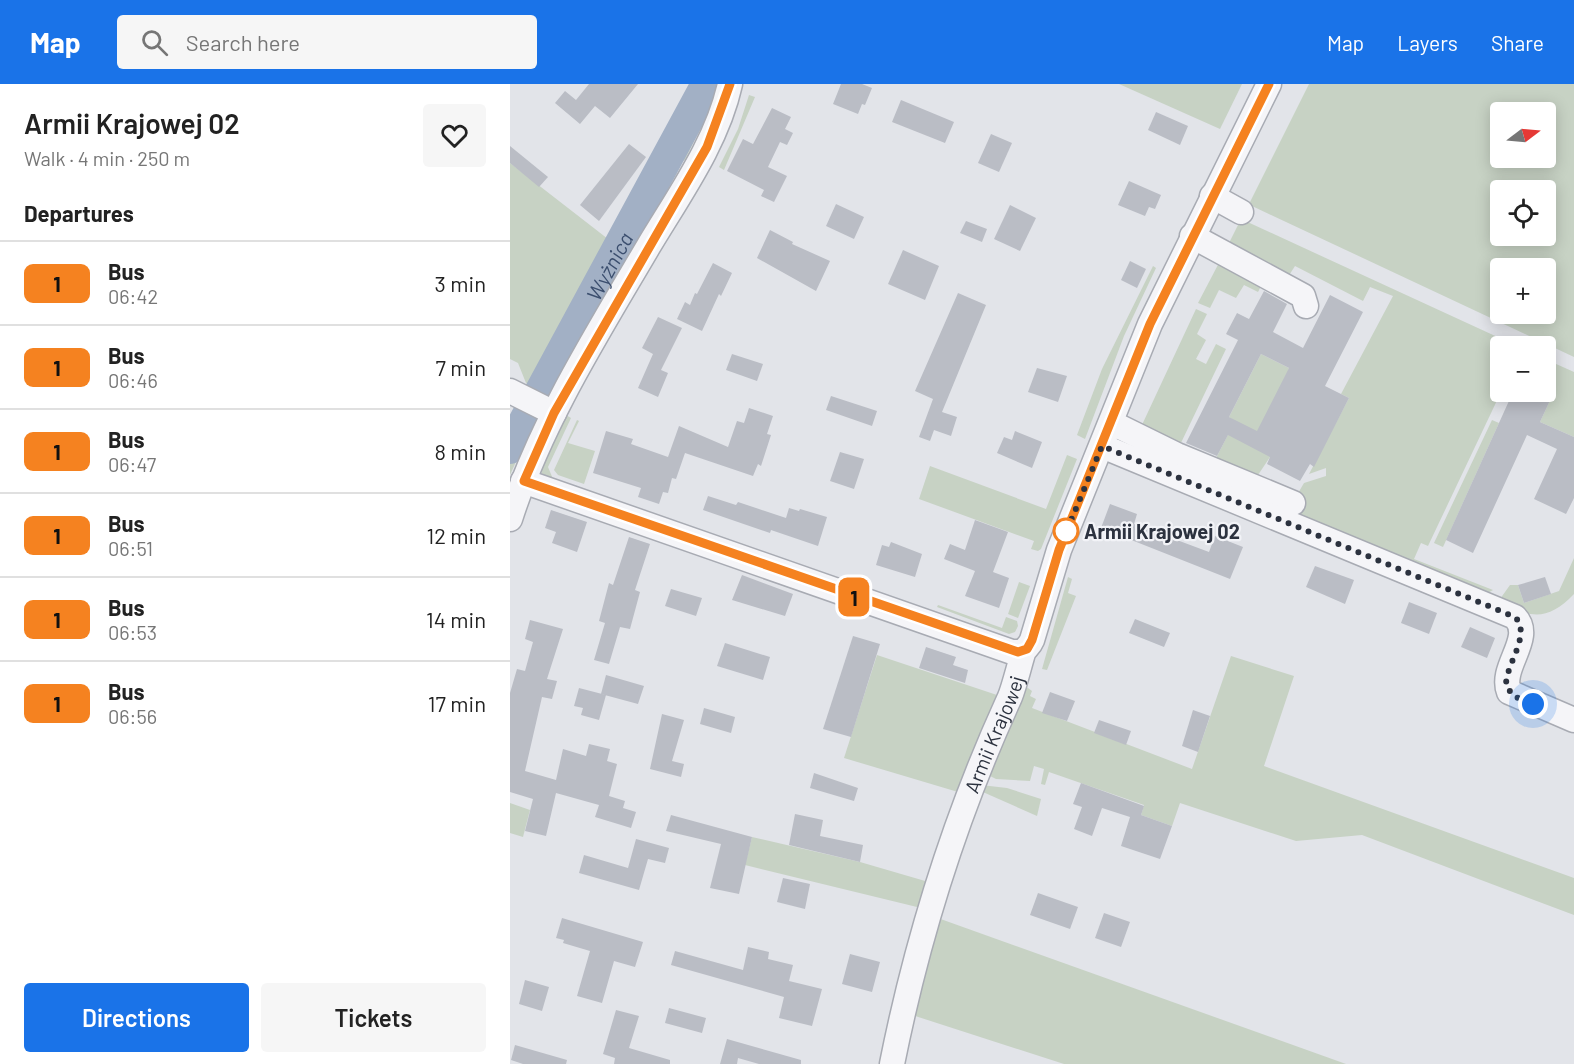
<!DOCTYPE html>
<meta charset="utf-8">
<style>
body{margin:0;font-family:Barlow,sans-serif;background:#f6f6f6;color:#222;height:100vh;display:flex;flex-direction:column;font-size:22px;white-space:nowrap}
*{box-sizing:border-box;margin:0}
p{font-size:20px;color:#767676}
.icon{flex:none;width:33px;height:33px;fill:none;stroke:currentColor;stroke-width:2;stroke-linecap:round;stroke-linejoin:round}
.map{position:relative;flex:1;overflow:hidden}
.side{display:flex;flex-direction:column;background:#fff;width:510px}
.side>*{flex:none}
.badge{padding:0 12px;border-radius:9px;font-size:21px;line-height:39px}
.needle{width:39px;rotate:74deg}
.tools{position:absolute;left:980px;top:18px;display:grid;gap:12px}
.tools a{display:grid;place-items:center;width:66px;height:66px;border-radius:6px;background:#fff;box-shadow:0 3px 15px #0003;font-size:30px}
.you{position:absolute;width:30px;height:30px;margin:-15px;border:4px solid #fff;border-radius:50%;background:#1a73e8;box-shadow:0 0 0 9px #1a73e833}
.map>.badge{position:absolute;translate:-50% -50%;box-shadow:0 0 0 3px #fff}
h2{padding:0 24px;font-size:22px;line-height:54px}
.round{display:grid;place-items:center;flex:none;width:63px;height:63px;border-radius:6px;background:#f6f6f6}
.head{display:flex;align-items:center;justify-content:space-between;height:102px;padding:0 24px}
h1{font-size:28px;font-weight:600;line-height:45px}
.action{display:flex;gap:12px;margin-top:auto;padding:12px 24px}
.action a{flex:1;height:69px;border-radius:6px;background:#1a73e8;color:#fff;font-size:24px;font-weight:600;line-height:69px;text-align:center}
.action a+a{background:#f6f6f6;color:#222}
ul{padding:0;list-style:none}
li{display:flex;align-items:center;gap:18px;height:84px;padding:0 24px;border-top:2px solid #e0e0e0}
li div{flex:1}
li b{display:block;font-size:22px}
li em{font-style:normal}
li .badge{min-width:66px;font-weight:700;text-align:center}
header{display:flex;align-items:center;gap:36px;box-sizing:border-box;height:84px;padding:0 30px;background:#1a73e8;color:#fff}
header strong{font-size:28px}
nav{display:flex;gap:33px;margin-inline-start:auto;font-size:21px}
.search{width:420px;height:54px;background:#f6f6f6;display:flex;align-items:center;gap:15px;box-sizing:border-box;padding:0 21px;border-radius:6px;color:#767676;font-size:22px}
main{display:flex;flex:1;min-height:0}
.map>svg:first-child{display:block}
</style>
<header>
<strong>Map</strong>
<div class="search"><svg class="icon" aria-label="search" viewBox="0 0 24 24"><circle cx="10" cy="10" r="6"/><path d="M15 15l6 6"/></svg>Search here</div>
<nav><a>Map</a><a>Layers</a><a>Share</a></nav>
</header>
<main>
<section class="side">
<div class="head"><div><h1>Armii Krajowej 02</h1><p>Walk · 4 min · 250 m</p></div><a class="round"><svg class="icon" aria-label="heart" viewBox="0 0 24 24"><path d="M12 20l-8-8c-3-5 5-10 8-4 3-6 11-1 8 4z"/></svg></a></div>
<h2>Departures</h2>
<ul>
<li><span class="badge" style="background:#f58220;color:#111">1</span><div><b>Bus</b><p>06:42</p></div><em>3 min</em></li>
<li><span class="badge" style="background:#f58220;color:#111">1</span><div><b>Bus</b><p>06:46</p></div><em>7 min</em></li>
<li><span class="badge" style="background:#f58220;color:#111">1</span><div><b>Bus</b><p>06:47</p></div><em>8 min</em></li>
<li><span class="badge" style="background:#f58220;color:#111">1</span><div><b>Bus</b><p>06:51</p></div><em>12 min</em></li>
<li><span class="badge" style="background:#f58220;color:#111">1</span><div><b>Bus</b><p>06:53</p></div><em>14 min</em></li>
<li><span class="badge" style="background:#f58220;color:#111">1</span><div><b>Bus</b><p>06:56</p></div><em>17 min</em></li>
</ul>
<div class="action"><a>Directions</a><a>Tickets</a></div>
</section>
<div class="map">
<svg width="1064" height="980" viewBox="0 0 1064 980">
<rect width="100%" height="100%" fill="#e2e4e9"/>
<!-- green -->
<g fill="#c7d2c4" fill-rule="evenodd">
<polygon points="200,0 207,0 197,30 175,76 171,78 161,73"/>
<polygon points="609,0 732,0 710,45"/>
<path d="M799 0H1064V273L742 122 740 118ZM1035 28V74H990V28ZM1035 106V152H990V106ZM990 184H1035V230H990Z"/>
<polygon points="239,11 245,13 214,86 209,83 228,45"/>
<polygon points="0,79 107,162 25,312 19,309 22,303 16,299 8,279 0,275"/>
<polygon points="158,79 166,84 167,89 144,123 136,119"/>
<polygon points="134,122 142,127 142,133 125,158 120,159 116,156"/>
<polygon points="731,135 1007,262 990,262 991,308 918,462 911,459 904,475 983,506 976,510 614,366 781,421 794,399 816,392 816,384 799,390 839,314 831,310 883,212 860,203 853,217 785,182 776,196 717,163"/>
<polygon points="111,163 118,169 118,172 41,306 38,304 29,314"/>
<polygon points="711,175 753,198 748,208 734,201 726,214 709,206 700,224 688,219"/>
<polygon points="643,182 646,184 614,252 575,355 567,351 592,285"/>
<polygon points="686,225 697,230 687,250 696,256 686,275 696,280 706,260 716,265 669,363 631,343"/>
<polygon points="751,270 779,284 760,373 746,394 704,378 725,337 719,333"/>
<polygon points="1035,275 1064,288 1064,353 1030,338 1044,308 1035,303"/>
<polygon points="25,322 27,331 0,391 0,368"/>
<polygon points="56,331 61,334 38,383 43,395 36,396 30,386"/>
<polygon points="67,336 69,337 58,359 85,367 74,400 48,391 44,386"/>
<polygon points="982,336 989,339 933,463 924,459"/>
<polygon points="557,371 567,375 531,465 528,467 521,465 524,457 409,415 420,382 536,425"/>
<path d="M1064 474V510C1038 537 1019 536 990 515L1000 501H1008L1014 519 1049 507Z"/>
<polygon points="558,493 562,495 558,509 566,512 537,586 532,585"/>
<polygon points="509,498 520,502 508,534 498,530"/>
<polygon points="428,521 492,544 496,533 507,537 508,542 505,548 499,550 427,523"/>
<polygon points="367,571 487,611 489,618 448,708 334,674"/>
<polygon points="721,572 784,592 754,682 1064,794 1064,831 852,751 786,757 670,719 662,742 631,731 634,721 539,688 535,701 531,700 534,685 524,682 520,697 486,695 476,690 514,601 522,607 520,612 526,615 522,624 682,685"/>
<polygon points="471,701 497,704 531,715 527,732 466,705"/>
<polygon points="0,719 20,726 13,753 0,749"/>
<polygon points="242,753 350,778 422,799 417,818 407,823 235,781"/>
<polygon points="425,833 836,980 554,980 399,930"/>
</g>
<g fill="none" stroke-linecap="round" stroke-linejoin="round">
<!-- river -->
<path stroke="#a2b0c5" stroke-width="32" id="s1" d="M0 364 197 0"/>
</g>
<!-- building -->
<g fill="#babdc5" fill-rule="evenodd">
<polygon points="79,0 128,0 100,34 85,22 70,40 45,19 55,7 66,16"/>
<polygon points="331,0 352,0 362,4 355,21 352,20 348,30 323,20"/>
<polygon points="391,16 444,38 435,59 382,38"/>
<polygon points="262,24 281,33 275,45 283,49 277,61 270,58 258,83 277,92 264,118 251,112 254,106 217,87 233,55 243,60"/>
<polygon points="646,28 678,42 670,61 638,46"/>
<polygon points="481,50 502,59 489,88 468,79"/>
<polygon points="119,60 136,73 89,137 70,121"/>
<polygon points="0,62 38,93 29,103 0,79"/>
<polygon points="619,97 651,111 645,125 639,123 635,132 608,121"/>
<polygon points="326,120 354,133 344,155 316,142"/>
<polygon points="500,121 526,134 510,167 484,155"/>
<polygon points="456,137 477,145 472,158 450,149"/>
<polygon points="260,146 283,158 282,160 320,177 306,207 247,174"/>
<polygon points="393,166 429,182 415,216 378,200"/>
<polygon points="620,177 636,185 627,204 611,196"/>
<polygon points="203,179 222,189 211,212 209,210 192,247 167,235 175,218 180,221 185,209 187,210"/>
<path d="M754 207 777 220 763 248 793 264 820 211 853 228 815 302 839 314 804 383 800 380 790 397 757 380 760 373 718 351 707 372 676 359 728 256 716 250 727 229 739 235ZM751 270 779 284 747 347 719 333Z"/>
<polygon points="448,209 476,221 432,328 447,333 441,352 424,346 420,357 409,353 423,315 405,307"/>
<polygon points="148,233 172,244 151,286 158,289 148,313 128,304 143,270 132,264"/>
<polygon points="222,270 253,280 247,297 216,286"/>
<polygon points="527,284 557,292 548,318 518,308"/>
<polygon points="1003,308 1044,308 1030,338 1064,353 1064,414 1056,430 1024,415 1047,365 1017,351 963,469 936,456"/>
<polygon points="321,312 367,327 362,342 316,326"/>
<polygon points="239,324 263,332 257,350 261,351 251,382 248,380 243,392 175,369 166,395 162,394 158,409 153,408 149,420 128,413 131,404 83,389 96,347 123,355 121,360 158,373 169,342 218,363 227,337 234,339"/>
<polygon points="505,347 532,358 522,384 487,369 494,353 502,356"/>
<polygon points="330,368 354,375 344,405 320,397"/>
<polygon points="198,412 226,421 228,418 276,434 279,424 289,427 290,425 317,433 308,462 261,446 260,449 193,426"/>
<polygon points="600,420 627,430 624,440 699,468 705,452 733,463 720,495 591,444"/>
<polygon points="41,426 77,438 67,468 42,459 46,448 35,444"/>
<polygon points="465,436 498,448 483,488 499,494 489,524 455,512 465,487 434,475 440,460 455,466"/>
<polygon points="119,453 140,460 125,506 130,508 120,545 110,543 99,580 84,576 95,539 89,537 99,499 103,501"/>
<polygon points="381,458 412,470 405,493 366,481 372,461 379,463"/>
<polygon points="805,482 844,496 835,520 796,503"/>
<polygon points="232,491 283,510 275,532 222,516"/>
<polygon points="1035,493 1041,510 1014,519 1008,501"/>
<polygon points="161,505 192,514 186,532 155,522"/>
<polygon points="899,518 927,529 919,550 891,539"/>
<polygon points="625,535 660,549 654,563 619,549"/>
<polygon points="20,536 53,545 37,595 47,597 42,615 32,613 15,687 46,696 53,665 76,672 79,660 100,665 97,677 107,680 99,712 115,717 113,724 126,728 121,744 85,733 89,721 46,709 36,752 15,747 23,715 0,708 0,609 7,585 15,587 23,558 15,555"/>
<polygon points="960,543 985,554 977,574 951,563"/>
<polygon points="343,552 370,560 341,653 313,645"/>
<polygon points="215,559 260,573 253,596 207,582"/>
<polygon points="416,563 446,573 443,581 458,586 455,599 409,584"/>
<polygon points="96,591 134,602 128,620 91,610"/>
<polygon points="69,604 96,611 89,636 71,631 73,624 64,622"/>
<polygon points="540,608 565,617 557,637 532,629"/>
<polygon points="194,624 225,633 221,649 190,640"/>
<polygon points="683,626 700,632 688,668 672,662"/>
<polygon points="152,630 174,636 162,677 174,680 171,693 140,685"/>
<polygon points="589,636 621,647 616,661 584,649"/>
<polygon points="304,689 348,704 344,717 300,704"/>
<polygon points="571,699 634,722 631,731 662,742 650,775 611,762 620,733 592,724 582,752 564,745 572,723 563,720"/>
<polygon points="285,730 313,736 310,752 353,761 350,778 279,761"/>
<polygon points="161,731 242,753 229,810 200,804 211,760 156,747"/>
<polygon points="126,755 159,764 155,779 138,775 129,806 69,789 74,771 118,784"/>
<polygon points="273,794 300,800 295,825 267,818"/>
<polygon points="528,809 568,823 560,845 520,831"/>
<polygon points="594,829 620,838 611,863 585,854"/>
<polygon points="52,834 133,858 125,883 104,877 92,919 67,912 80,867 53,859 54,856 46,854"/>
<polygon points="238,863 259,868 258,875 283,881 279,897 312,905 302,942 269,934 274,913 161,881 165,867 233,886"/>
<polygon points="340,870 370,878 362,908 332,900"/>
<polygon points="15,896 39,903 32,927 9,920"/>
<polygon points="159,924 196,934 192,949 155,939"/>
<polygon points="106,926 129,932 119,964 160,976 160,980 104,980 105,974 93,970"/>
<polygon points="217,955 291,976 291,980 249,980 228,974 227,980 210,980"/>
<polygon points="5,961 57,976 56,980 13,980 1,976"/>
</g>
<g fill="none" stroke-linecap="round" stroke-linejoin="round">
<!-- minor casing -->
<g stroke="#a8abb3" stroke-width="27">
<g id="minor">
<polyline points="702,112 731,128"/>
<polyline points="682,152 793,212 796,222"/>
<polyline points="0,307 44,329"/>
<polyline points="602,339 667,371 783,419"/>
<path d="M592 362 1005 533C1025 554 989 583 999 608L1064 636"/>
<polyline points="13,397 502,568 513,568"/>
<path d="M0 435C31 338 87 250 138 163 169 111 207 59 220 0"/>
<path id="s2" d="M382 980C407 855 446 731 499 615 504 605 512 570 514 567 517 563 520 561 522 556L549 466 640 240 759 0"/>
</g>
</g>
<!-- minor -->
<use href="#minor" stroke="#f5f5f8" stroke-width="24"/>
</g>
<g fill="none" stroke-linecap="round" stroke-linejoin="round">
<!-- line casing -->
<g stroke="#fff" stroke-width="14">
<polyline id="line" points="220,0 197,63 44,329 14,397 508,568 517,565 522,556 549,466 640,240 759,0"/>
</g>
<!-- line -->
<use href="#line" stroke="#f58220" stroke-width="9"/>
<!-- walk -->
<path stroke="#2c323f" stroke-width="6" stroke-dasharray="0 10.8" d="M556 447 555 451 592 362 1005 533C1022 551 996 579 996 601L1003 612 1023 620"/>
</g>
<!-- markers -->
<circle fill="#fff" stroke="#f58220" stroke-width="3" cx="556" cy="447" r="12"/>
<g text-anchor="middle" dominant-baseline="central" stroke-width="4.5" stroke-linejoin="round" paint-order="stroke">
<!-- stop labels -->
<g font-size="20" font-weight="bold" fill="#2c323f" stroke="#f2f3f7" text-anchor="start">
<text x="574" y="447">Armii Krajowej 02</text>
</g>
<!-- street labels -->
<g font-size="20" fill="#2c323f" stroke="#f2f3f7">
<text stroke="none"><textPath href="#s2" startOffset="346">Armii Krajowej</textPath></text>
</g>
<!-- water labels -->
<g font-size="21" font-style="italic" fill="#3b4e6e" stroke="#f2f3f7">
<text stroke="none"><textPath href="#s1" startOffset="207">Wyżnica</textPath></text>
</g>
</g>
</svg>
<div class="tools">
<a><svg class="needle" viewBox="-14 -14 28 28"><path d="M0-13l5 13h-10z" fill="#e53935"/><path d="M0 13l5-13h-10z" fill="#767676"/></svg></a>
<a><svg class="icon" aria-label="locate" viewBox="0 0 24 24"><circle cx="12" cy="12" r="6"/><path d="M12 2v4M12 18v4M2 12h4M18 12h4"/></svg></a>
<a>+</a>
<a>−</a>
</div>
<div class="you" style="left:1023px;top:620px"></div>
<b class="badge" style="left:344px;top:513px;background:#f58220;color:#111">1</b>
</div>
</main>
